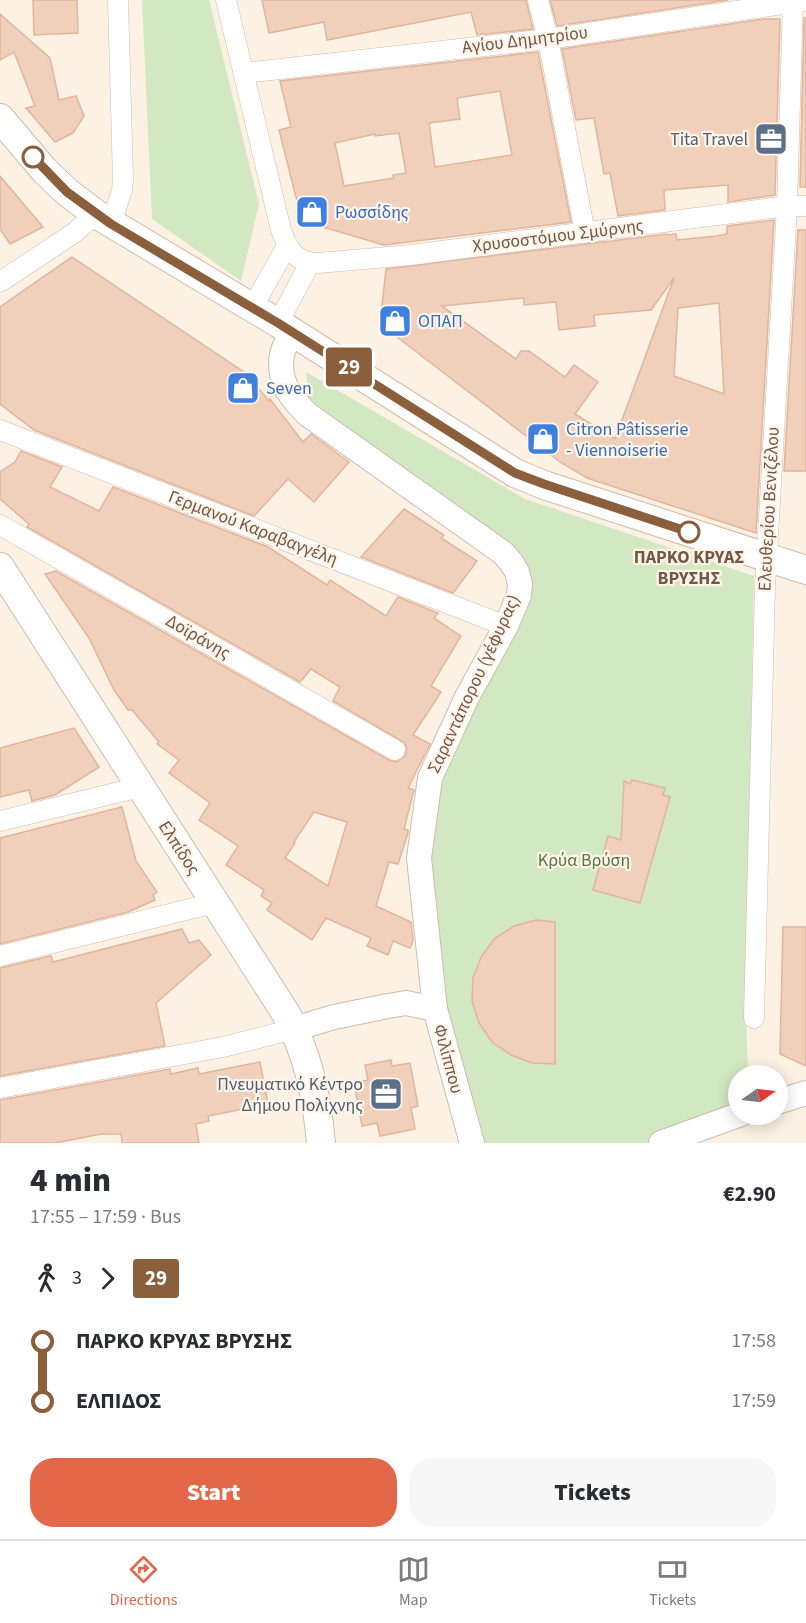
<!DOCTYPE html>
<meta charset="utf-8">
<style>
body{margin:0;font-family:"Source Sans 3",sans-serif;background:#f7f7f7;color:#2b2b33;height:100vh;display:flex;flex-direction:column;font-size:22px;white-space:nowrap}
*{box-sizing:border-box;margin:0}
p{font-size:20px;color:#7c7c81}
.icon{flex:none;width:33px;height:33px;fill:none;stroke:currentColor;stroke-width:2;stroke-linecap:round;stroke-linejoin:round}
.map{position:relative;height:1143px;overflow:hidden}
.drawer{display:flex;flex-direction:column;background:#fff;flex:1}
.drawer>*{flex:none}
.badge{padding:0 12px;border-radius:4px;font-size:21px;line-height:39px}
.needle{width:39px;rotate:76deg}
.tools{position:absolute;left:728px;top:1065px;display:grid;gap:12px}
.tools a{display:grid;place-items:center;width:60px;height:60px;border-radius:50%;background:#fff;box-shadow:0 3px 15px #0003;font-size:30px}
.map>.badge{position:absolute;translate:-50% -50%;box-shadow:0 0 0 3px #fff}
.legs{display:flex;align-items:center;gap:9px;height:66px;padding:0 30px;font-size:20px}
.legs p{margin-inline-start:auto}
.overview{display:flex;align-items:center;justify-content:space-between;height:102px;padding:0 30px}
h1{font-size:33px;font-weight:800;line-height:45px}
.action{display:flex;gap:12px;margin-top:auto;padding:12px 30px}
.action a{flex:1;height:69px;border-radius:24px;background:#e3684a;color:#fff;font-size:24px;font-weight:800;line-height:69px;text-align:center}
.action a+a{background:#f7f7f7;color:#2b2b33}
ul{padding:0 30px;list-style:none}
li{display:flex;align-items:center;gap:21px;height:60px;font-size:22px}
li i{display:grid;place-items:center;width:9px;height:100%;margin:0 8px;background:currentColor}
li i::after{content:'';width:15px;height:15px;margin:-8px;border:4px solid;border-radius:50%;background:#fff}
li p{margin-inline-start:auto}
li:first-child i{background:linear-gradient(#0000 50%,currentColor 0)}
li:last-child i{background:linear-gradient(currentColor 50%,#0000 0)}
.menu{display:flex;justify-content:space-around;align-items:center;height:84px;border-top:2px solid #e1e1e2;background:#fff;font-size:16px;color:#7c7c81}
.menu a{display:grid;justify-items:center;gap:3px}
.menu .selected{color:#e3684a}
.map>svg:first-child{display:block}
</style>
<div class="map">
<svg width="806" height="1143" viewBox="0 0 806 1143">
<rect width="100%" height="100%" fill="#fcf1e3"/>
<!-- green -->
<g fill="#d2e8c2">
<polygon points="142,0 209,0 259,204 241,281 152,219"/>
<polygon points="306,372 525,499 754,576 746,1015 748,1075 738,1076 738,1112 661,1143 472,1143 425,928 430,778 520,584 503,553 311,420"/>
</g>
<!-- building -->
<g fill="#f0cfbb" stroke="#e2b59c" stroke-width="1.5" fill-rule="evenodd">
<polygon points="33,0 77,0 78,33 34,35"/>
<polygon points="262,0 526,0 533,29 477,35 471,12 327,40 324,22 269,33"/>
<polygon points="550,0 728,0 557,26"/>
<polygon points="0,14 50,58 59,100 76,96 84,116 73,133 55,142 26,108 35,106 14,52 0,60"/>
<polygon points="806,17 806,187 800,187 804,18"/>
<polygon points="764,19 780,19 775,195 728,202 728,185 664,190 665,210 618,216 610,173 604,174 594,118 576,120 562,49"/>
<path d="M538 52 571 222 384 245 302 221 279 130 291 127 280 81ZM500 91 512 155 435 167 429 123 460 119 457 98ZM399 133 406 173 393 175 394 178 344 186 335 143 375 134V136Z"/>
<polygon points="0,176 43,227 10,244 0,229"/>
<path d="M774 220 756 533 587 478 560 462 380 324 386 269 667 234 668 235 676 234 677 240 716 236 727 234V226ZM674 278 615 439 575 414 598 382 574 365 565 377 529 351H521L516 359 442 306 524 298V305L556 302 559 330 595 326 594 315 651 310ZM719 303 724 394 674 376 678 308Z"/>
<polygon points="798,230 806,230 806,471 784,471"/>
<polygon points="72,257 247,374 269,401 270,399 303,442 311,434 349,462 314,502 288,479 254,516 34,430 0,404 0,307"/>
<path d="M21 451 62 467 50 487 99 511 113 487 268 547 327 585 330 580 386 616 398 597 438 613 434 618 461 636 431 686 441 692 413 735 430 744 408 788 414 790 404 829 408 830V833L398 864 389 862 376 906 411 922 413 941 410 948 393 941 388 955 367 946 371 938 326 918 312 940 267 910 272 903 261 896 264 890 226 865 238 846 199 820 210 803 169 773 179 760 157 744 159 742 132 710H128L114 690 89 638 45 574 56 571 389 760 396 762 405 756 407 749 405 743 333 701 340 687 311 669 300 682 27 527 29 524 0 499V472L15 462ZM314 812 347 822 328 886 285 858 295 843 294 842Z"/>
<polygon points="404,509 444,535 441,538 477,561 453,593 361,557"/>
<polygon points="74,728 99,767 55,795 32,801 29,790 0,797 0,748"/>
<polygon points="632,780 665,788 663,795 670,797 640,903 593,890 608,836 621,840 624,781 630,784"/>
<polygon points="122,807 136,861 157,892 153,895 155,900 128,912 0,944 0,838"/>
<polygon points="536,920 555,922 555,1064 532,1063 511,1055 492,1042 479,1023 472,1001 473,978 481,957 495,938 514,926"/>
<polygon points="783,927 806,927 806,1066 780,1054"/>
<polygon points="182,929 189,943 199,940 211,955 156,1003 165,1046 0,1076 0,968 51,956 53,962"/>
<polygon points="391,1060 392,1066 410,1063 418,1106 411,1108 415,1129 380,1136 377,1123 362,1126 354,1083 368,1080 365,1065"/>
<polygon points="260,1062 268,1104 208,1116 209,1121 196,1124 199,1143 122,1143 121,1134 101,1134 55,1143 0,1143 0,1100 170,1069 171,1074 198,1068 199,1074"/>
</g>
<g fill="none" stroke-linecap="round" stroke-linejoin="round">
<!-- minor casing -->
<g stroke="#cfbbad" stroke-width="21">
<g id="minor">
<path d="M226 0 281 230C288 250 295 262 318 263L411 255 787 206H806"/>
<polyline points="538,0 548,39 585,233"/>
<polyline points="244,73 548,39 803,1"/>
<polyline points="111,224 122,190 123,179 118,0"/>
<polyline points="0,282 74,233 96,214"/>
<polyline points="252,308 287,246"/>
<polyline points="278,323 310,263"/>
<polyline points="0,430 506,626"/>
<polyline points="0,525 395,750"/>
<polyline points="0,821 140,787"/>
<polyline points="0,956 214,903"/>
<polyline points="754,1018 765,587 787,206 793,0"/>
<polyline points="0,1088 223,1047 294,1029"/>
</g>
</g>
<!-- tertiary casing -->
<g stroke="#cfbbad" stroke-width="26">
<g id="tertiary">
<path d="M295 334C279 346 278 368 286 387 290 397 299 405 307 414L503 553 511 562 517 572 520 584 519 595 506 626 467 697 430 778 419 858 435 1009"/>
<polyline points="294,1029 334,1017 388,1006 406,1003 435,1009 472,1143"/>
<polyline points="777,1102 806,1093"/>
<polyline points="661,1143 741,1114"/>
</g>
</g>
<!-- secondary casing -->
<g stroke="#d1baaa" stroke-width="30">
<g id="secondary">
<polyline points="0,118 45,171 67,192 96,214 278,323 515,473 544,485 806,570"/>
<path d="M0 567 285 1012C308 1053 317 1097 321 1143"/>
</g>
</g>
<!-- minor -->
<use href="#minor" stroke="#fff" stroke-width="20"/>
<!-- tertiary -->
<use href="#tertiary" stroke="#fff" stroke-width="24"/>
<!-- secondary -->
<use href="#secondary" stroke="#fff" stroke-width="28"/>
</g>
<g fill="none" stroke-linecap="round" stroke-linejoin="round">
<!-- line-1 casing -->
<g stroke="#fff" stroke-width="14">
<polyline id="line-1" points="33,157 67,192 111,224 278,323 515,473 544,484 689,532"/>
</g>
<!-- line-1 -->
<use href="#line-1" stroke="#8b5e3c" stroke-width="9"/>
</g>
<!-- icons -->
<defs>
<g id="office-square" transform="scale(1.725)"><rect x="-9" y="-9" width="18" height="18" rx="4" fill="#5c6f8a" stroke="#fff5e9"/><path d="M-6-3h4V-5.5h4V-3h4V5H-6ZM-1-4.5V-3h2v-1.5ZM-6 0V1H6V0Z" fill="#fff"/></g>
<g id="shop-square" transform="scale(1.725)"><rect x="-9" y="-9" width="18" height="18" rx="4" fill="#3f7fe0" stroke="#fff5e9"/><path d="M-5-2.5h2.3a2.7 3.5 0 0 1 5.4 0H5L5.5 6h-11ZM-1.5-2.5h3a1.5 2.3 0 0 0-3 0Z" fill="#fff"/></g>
</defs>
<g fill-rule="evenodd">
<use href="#office-square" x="771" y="139"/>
<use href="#shop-square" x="312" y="212"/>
<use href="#shop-square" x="395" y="321"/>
<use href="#shop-square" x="243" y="388"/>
<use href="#shop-square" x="543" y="439"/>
<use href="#office-square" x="386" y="1094"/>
</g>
<!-- markers -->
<g fill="#fff" stroke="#8b5e3c" stroke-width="3">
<circle cx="33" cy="157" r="10"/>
<circle cx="689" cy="532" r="10"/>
</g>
<g text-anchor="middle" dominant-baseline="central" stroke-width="4.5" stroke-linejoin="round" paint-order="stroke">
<!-- street labels -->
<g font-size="18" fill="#73574a" stroke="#fff5e9">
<text transform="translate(525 40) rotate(-7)">Αγίου Δημητρίου</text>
<text transform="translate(558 236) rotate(-7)">Χρυσοστόμου Σμύρνης</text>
<text transform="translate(769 509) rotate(-87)">Ελευθερίου Βενιζέλου</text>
<text transform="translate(253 528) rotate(21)">Γερμανού Καραβαγγέλη</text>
<text transform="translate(198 637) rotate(30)">Δοϊράνης</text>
<text transform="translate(474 684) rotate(-65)">Σαραντάπορου (γέφυρας)</text>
<text transform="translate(179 848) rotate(57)">Ελπίδος</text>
<text transform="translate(448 1059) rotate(75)">Φιλίππου</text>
</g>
<!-- service labels -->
<g font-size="18" fill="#4e5e75" stroke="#fff5e9" text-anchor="end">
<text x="748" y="139">Tita Travel</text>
<text x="363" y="1084">Πνευματικό Κέντρο<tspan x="363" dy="21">Δήμου Πολίχνης</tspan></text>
</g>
<!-- shop labels -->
<g font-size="18" fill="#366cbe" stroke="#fff5e9" text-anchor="start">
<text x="335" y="212">Ρωσσίδης</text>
<text x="418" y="321">ΟΠΑΠ</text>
<text x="266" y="388">Seven</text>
<text x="566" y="429">Citron Pâtisserie<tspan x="566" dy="21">- Viennoiserie</tspan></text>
</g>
<!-- stop labels -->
<g font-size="18" font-weight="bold" fill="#73574a" stroke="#fff5e9">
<text x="689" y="557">ΠΑΡΚΟ ΚΡΥΑΣ<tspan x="689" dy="21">ΒΡΥΣΗΣ</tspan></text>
</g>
<!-- park labels -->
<g font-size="18" fill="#547842" stroke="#fff5e9">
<text x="584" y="860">Κρύα Βρύση</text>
</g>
</g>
</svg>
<div class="tools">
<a><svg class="needle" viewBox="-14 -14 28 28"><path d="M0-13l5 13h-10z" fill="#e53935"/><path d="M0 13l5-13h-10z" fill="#7c7c81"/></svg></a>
</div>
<b class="badge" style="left:349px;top:367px;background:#8b5e3c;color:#fff">29</b>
</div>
<section class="drawer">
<div class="overview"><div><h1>4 min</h1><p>17:55 – 17:59 · Bus</p></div><b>€2.90</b></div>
<div class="legs"><svg class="icon" aria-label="walk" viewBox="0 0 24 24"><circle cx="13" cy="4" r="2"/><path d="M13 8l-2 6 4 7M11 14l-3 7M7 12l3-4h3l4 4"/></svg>3<svg class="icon" aria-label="forward" viewBox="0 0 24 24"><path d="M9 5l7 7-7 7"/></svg><b class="badge" style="background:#8b5e3c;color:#fff">29</b></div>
<ul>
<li><i style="color:#8b5e3c"></i><b>ΠΑΡΚΟ ΚΡΥΑΣ ΒΡΥΣΗΣ</b><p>17:58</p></li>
<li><i style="color:#8b5e3c"></i><b>ΕΛΠΙΔΟΣ</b><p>17:59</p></li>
</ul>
<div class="action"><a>Start</a><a>Tickets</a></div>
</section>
<nav class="menu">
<a class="selected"><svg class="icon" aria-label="directions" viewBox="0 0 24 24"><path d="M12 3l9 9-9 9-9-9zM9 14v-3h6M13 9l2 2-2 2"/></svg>Directions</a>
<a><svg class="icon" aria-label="map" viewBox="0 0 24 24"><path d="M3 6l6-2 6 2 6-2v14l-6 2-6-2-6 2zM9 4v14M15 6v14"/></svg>Map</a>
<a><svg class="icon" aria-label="tickets" viewBox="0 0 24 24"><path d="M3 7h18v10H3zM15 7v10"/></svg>Tickets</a>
</nav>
